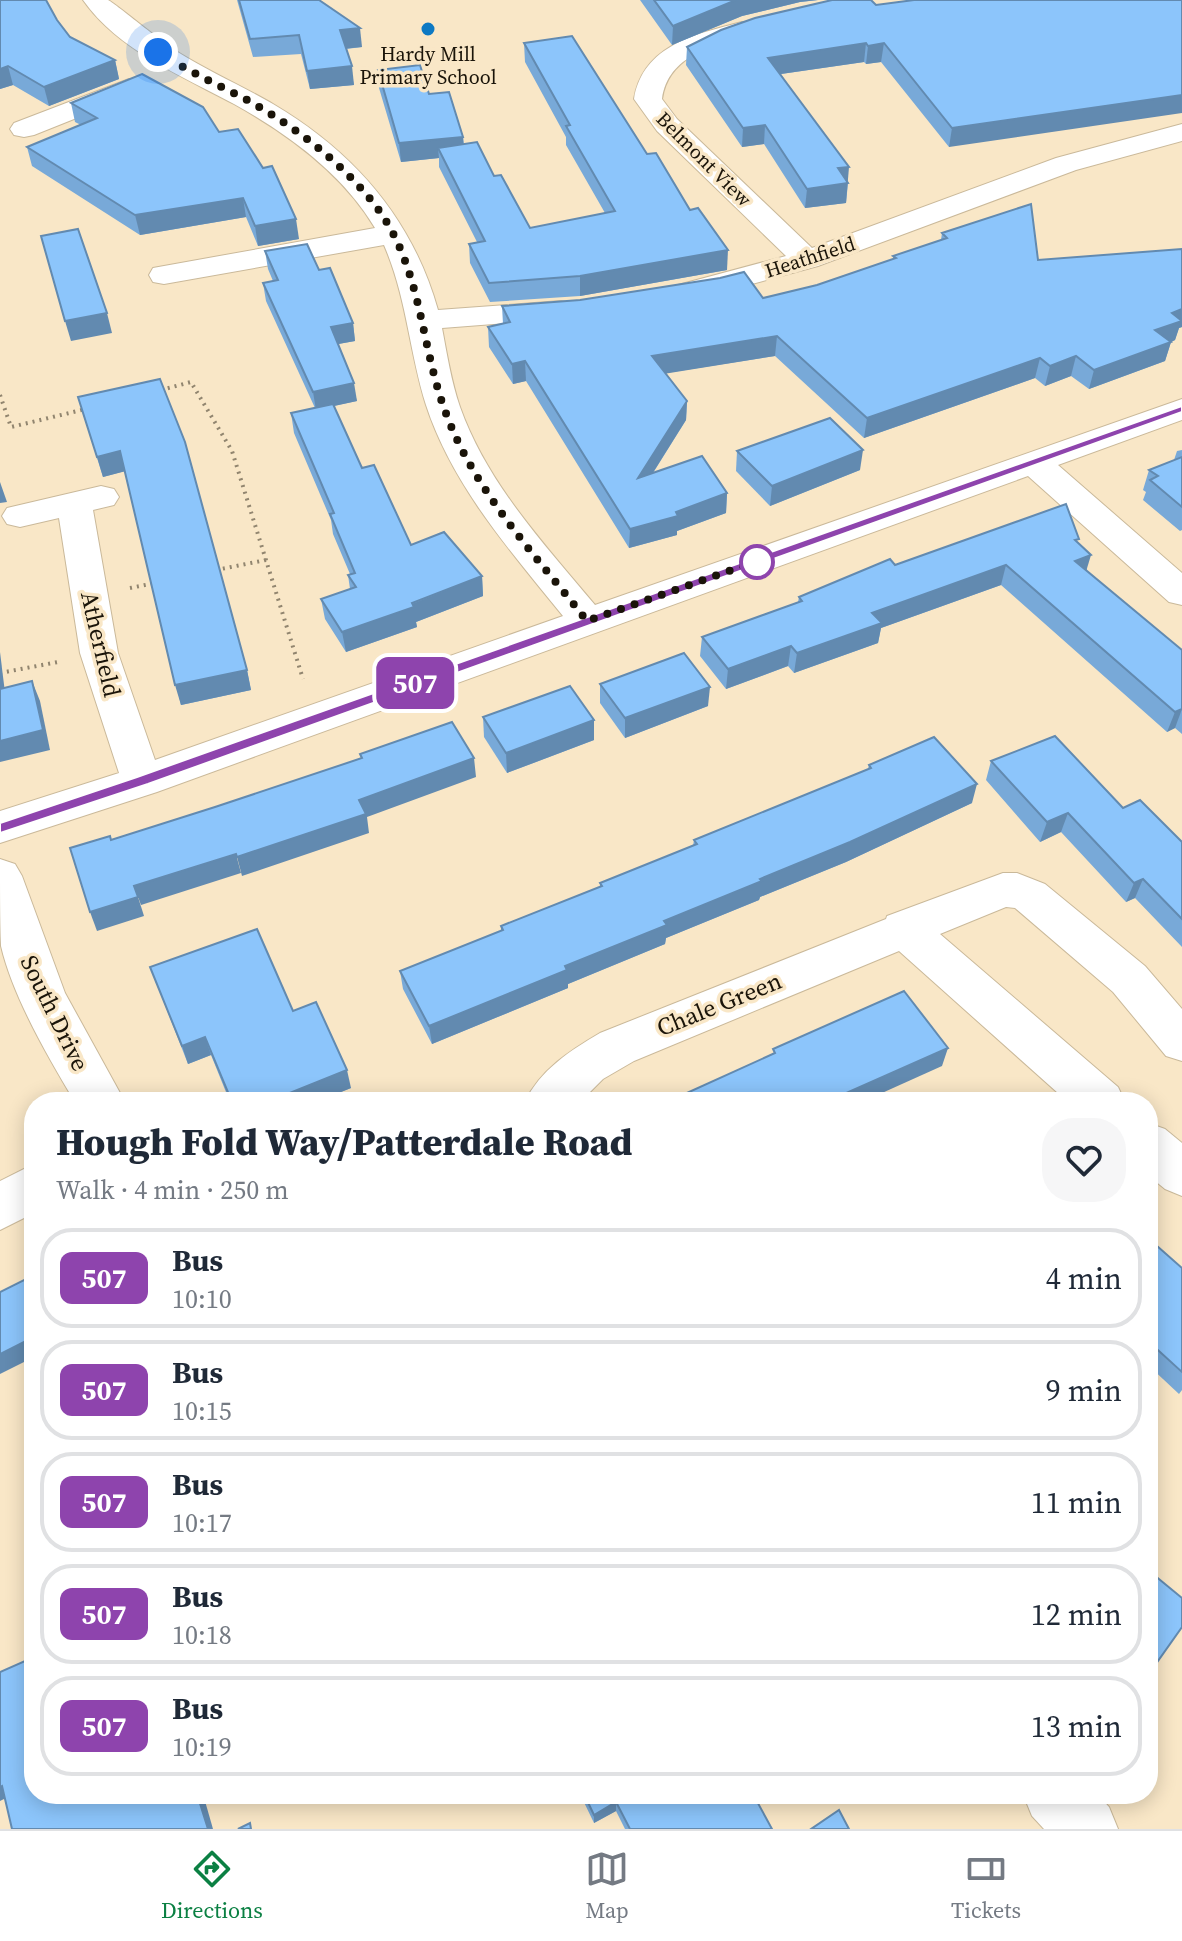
<!DOCTYPE html>
<meta charset="utf-8">
<style>
body{margin:0;font-family:"Source Serif 4",serif;background:#f6f6f7;color:#1f2937;height:100vh;display:flex;flex-direction:column;font-size:30px;white-space:nowrap}
*{box-sizing:border-box;margin:0}
p{font-size:26px;color:#747a83}
.icon{flex:none;width:44px;height:44px;fill:none;stroke:currentColor;stroke-width:2;stroke-linecap:round;stroke-linejoin:round}
.map{position:relative;flex:1;overflow:hidden}
.sheet{position:absolute;left:24px;top:1092px;width:1134px;height:712px;display:flex;flex-direction:column;background:#fff;border-radius:32px;box-shadow:0 4px 20px #0003}
.sheet>*{flex:none}
.badge{padding:0 16px;border-radius:12px;font-size:28px;line-height:52px}
.you{position:absolute;width:40px;height:40px;margin:-20px;border:6px solid #fff;border-radius:50%;background:#1a73e8;box-shadow:0 0 0 12px #1a73e833}
.map>.badge{position:absolute;translate:-50% -50%;box-shadow:0 0 0 4px #fff}
.round{display:grid;place-items:center;flex:none;width:84px;height:84px;border-radius:32px;background:#f6f6f7}
.summary{display:flex;align-items:center;justify-content:space-between;height:136px;padding:0 32px}
h1{font-size:38px;font-weight:800;line-height:60px}
ul{padding:0;list-style:none}
li{display:flex;align-items:center;gap:24px;height:100px;margin:0 16px 12px;padding:0 16px;border:4px solid #e0e1e3;border-radius:32px}
li div{flex:1}
li b{display:block;font-size:30px}
li em{font-style:normal}
li .badge{min-width:88px;font-weight:700;text-align:center}
.menu{display:flex;justify-content:space-around;align-items:center;height:112px;border-top:2px solid #e0e1e3;background:#fff;font-size:22px;color:#747a83}
.menu a{display:grid;justify-items:center;gap:4px}
.menu .active{color:#0b8043}
.map>svg:first-child{display:block}
</style>
<div class="map">
<svg width="1182" height="1829" viewBox="0 0 1182 1829">
<rect width="100%" height="100%" fill="#f9e7c7"/>
<g fill="none" stroke-linecap="round" stroke-linejoin="round">
<!-- minor casing -->
<g stroke="#cab99a" stroke-width="2">
<g id="minor">
<path d="M83 0C91 0 101 0 108 0 112 1 164 44 176 51 208 71 242 86 273 104 354 152 412 218 438 310L561 301 572 303 577 310 572 317 561 319 442 328C447 354 451 381 460 407 487 483 544 544 595 605L1182 399V420L1058 465 1182 573V605L1169 602 1028 476 157 792 0 843V811L119 773 80 653 59 518 20 527 7 524 2 516 7 508 101 486 114 489 119 497 114 505 93 510 118 653 155 760 563 616C511 552 452 485 426 405 409 351 407 298 384 245L164 284 153 282 149 275 153 268 164 266 375 228C343 174 288 134 234 104 182 76 118 50 83 0Z"/>
<path d="M742 22 751 25 755 30 751 35C714 45 668 55 662 99L677 119 812 248 1056 158 1182 124V141L1076 170 818 266 689 301 678 299 673 292 678 285 786 256 657 131 634 99C643 45 696 34 742 22Z"/>
<polygon points="129,79 139,81 142,87 139,93 34,135 24,137 14,135 10,129 14,123"/>
<path d="M0 859 15 864 22 876 65 993 125 1102H75C48 1057 13 997 1 946 0 920 0 886 0 859Z"/>
<path d="M1003 873H1017L1045 884 1145 966 1182 1009V1061L1166 1056 1113 992 1015 908 1006 907 940 934 1118 1087 1125 1102H1068L899 951 634 1061 603 1079 580 1102H525C540 1070 571 1050 600 1033L886 919 887 916Z"/>
<polygon points="1148,1123 1165,1129 1182,1143 1182,1196 1165,1189 1148,1175"/>
<polygon points="34,1164 34,1213 0,1230 0,1181"/>
<polygon points="1023,1794 1097,1794 1109,1807 1118,1829 1044,1829 1032,1816"/>
</g>
</g>
<!-- path -->
<g stroke="#91856f" stroke-width="4" stroke-dasharray="2 5" stroke-linecap="butt">
<polyline points="161,390 191,382 232,451 303,679"/>
<polyline points="0,395 11,427 86,409"/>
<polyline points="216,570 266,560"/>
<polyline points="130,588 155,583"/>
<polyline points="0,673 58,662"/>
</g>
<!-- minor -->
<use href="#minor" fill="#fff" fill-rule="evenodd"/>
</g>
<!-- wall -->
<g fill="#78a9d8">
<polygon points="0,0 57,20 70,37 115,60 119,79 49,106 13,85 0,89"/>
<polygon points="237,0 319,0 362,47 346,49 354,85 310,89 301,54 253,57"/>
<polygon points="640,0 818,0 800,2 742,16 672,45"/>
<polygon points="1182,0 949,147 881,62 866,64 864,62 781,74 848,183 846,203 805,208 764,144 742,147 686,65 687,47 876,5"/>
<polygon points="524,43 647,154 727,270 580,296 490,302 470,263 469,244 477,242 439,167 439,158 401,162 379,88 378,70 429,94 463,137 464,144 494,176 530,228 605,213 566,145 566,137 525,62"/>
<polygon points="71,103 219,132 299,239 258,246 246,217 140,235 32,166 27,147 81,125 75,122"/>
<polygon points="942,233 1038,260 1182,249 1182,327 1179,328 1175,340 1171,342 1165,361 1089,389 1071,376 1045,386 1035,378 864,438 775,356 666,373 687,401 686,420 653,473 727,493 726,513 677,531 677,535 629,548 526,381 513,384 489,347 488,327 503,324 502,306 763,298 817,285 893,259 893,256 941,240"/>
<polygon points="265,251 319,270 353,323 355,341 338,344 357,401 333,406 362,468 411,545 482,576 483,596 416,622 417,627 346,652 325,619 321,599 350,589 348,575 350,574 333,534 331,520 294,433 291,413 315,408 266,301 263,283 273,281 268,269"/>
<polygon points="160,379 247,670 251,690 181,705 125,471 103,477 78,397"/>
<polygon points="1182,450 1182,530 1180,531 1143,500 1146,492 1143,490 1149,470 1174,460 1177,451"/>
<polygon points="737,451 860,470 770,506 736,471"/>
<polygon points="1078,543 1087,571 1182,650 1182,734 1175,728 1167,732 1001,585 881,628 878,643 794,673 788,666 726,689 700,656 702,637 798,602 799,597 895,565"/>
<polygon points="600,684 708,706 625,738 600,703"/>
<polygon points="483,717 594,720 594,740 507,773 484,737"/>
<polygon points="991,761 1123,808 1182,842 1182,947 1135,898 1126,902 1061,832 1040,842 986,780"/>
<polygon points="869,765 972,803 846,862 760,897 759,900 666,938 665,944 568,984 568,988 432,1044 403,989 400,971 501,931 501,926 600,887 600,883 693,846 694,840 868,769"/>
<polygon points="150,967 293,1011 351,1088 316,1102 230,1102 211,1055 188,1064"/>
<polygon points="1148,1238 1182,1268 1182,1390 1179,1394 1148,1365"/>
<polygon points="580,1794 753,1794 772,1829 625,1829 616,1811 594,1823"/>
</g>
<!-- shaded-wall -->
<g fill="#628ab0">
<polygon points="736,0 818,0 800,2 742,16 672,45 673,26"/>
<polygon points="360,28 362,47 342,49 340,30"/>
<polygon points="866,43 864,62 767,76 768,58"/>
<polygon points="884,43 881,62 866,64 868,46"/>
<polygon points="115,60 119,79 49,106 44,87"/>
<polygon points="8,66 13,85 0,89 0,69"/>
<polygon points="352,66 354,85 310,89 307,71"/>
<polygon points="1182,95 1182,113 949,147 952,128"/>
<polygon points="765,125 764,144 742,147 743,128"/>
<polygon points="463,137 464,156 438,148 439,158 401,162 399,143"/>
<polygon points="849,167 846,203 805,208 807,189 838,168"/>
<polygon points="243,198 246,217 140,235 135,215"/>
<polygon points="296,219 299,239 258,246 255,226"/>
<polygon points="728,250 727,270 580,296 580,276"/>
<polygon points="1182,309 1182,327 1179,328 1175,340 1171,342 1165,361 1089,389 1094,370 1155,330 1172,313"/>
<polygon points="107,313 112,333 71,341 65,321"/>
<polygon points="353,323 355,341 333,345 331,327"/>
<polygon points="777,336 775,356 651,376 652,356"/>
<polygon points="1076,356 1071,376 1045,386 1050,366"/>
<polygon points="1040,358 1035,378 864,438 867,418"/>
<polygon points="525,361 526,381 513,384 512,364"/>
<polygon points="354,383 357,401 316,410 313,392"/>
<polygon points="687,401 686,420 637,498 638,478"/>
<polygon points="863,450 860,470 770,506 772,486"/>
<polygon points="120,451 126,471 103,477 97,457"/>
<polygon points="0,482 7,502 0,503"/>
<polygon points="727,493 726,513 677,531 677,535 629,548 630,529"/>
<polygon points="1091,555 1085,575 1075,561"/>
<polygon points="1006,565 1001,585 881,628 878,643 794,673 797,653 872,613"/>
<polygon points="482,576 483,596 416,622 417,627 346,652 342,632"/>
<polygon points="791,646 788,666 726,689 728,669"/>
<polygon points="0,652 7,709 0,692"/>
<polygon points="247,670 251,690 181,705 175,685"/>
<polygon points="32,681 40,701 50,750 0,762 0,741"/>
<polygon points="710,687 708,706 625,738 625,718"/>
<polygon points="1182,709 1175,728 1167,732 1175,712"/>
<polygon points="594,720 594,740 507,773 506,753"/>
<polygon points="474,758 476,777 367,817 369,833 242,876 237,857 359,800"/>
<polygon points="977,784 972,803 846,862 760,897 759,900 666,938 665,944 568,984 568,988 432,1044 429,1026 565,966 664,921"/>
<polygon points="1068,813 1061,832 1040,842 1047,822"/>
<polygon points="236,854 241,873 141,905 134,886"/>
<polygon points="1143,879 1135,898 1126,902 1134,883"/>
<polygon points="138,897 144,916 97,931 90,912"/>
<polygon points="205,1037 211,1055 188,1064 182,1046"/>
<polygon points="948,1048 942,1066 862,1102 839,1102 844,1094"/>
<polygon points="347,1070 351,1088 316,1102 289,1102 287,1094"/>
<polygon points="34,1337 34,1357 0,1374 0,1354"/>
<polygon points="2,1786 14,1794 0,1801 0,1787"/>
<polygon points="197,1794 203,1794 213,1829 208,1829"/>
<polygon points="531,1794 544,1794 532,1802"/>
<polygon points="616,1802 616,1811 594,1823 594,1815"/>
</g>
<!-- building -->
<g fill="#8cc5fb" stroke="#628ab0" stroke-width="2">
<polygon points="0,0 46,0 57,20 70,37 115,60 44,87 8,66 0,69"/>
<polygon points="239,0 319,0 360,28 340,30 352,66 307,71 299,35 250,39"/>
<polygon points="654,0 736,0 673,26"/>
<polygon points="832,0 871,0 876,5 914,0 1182,0 1182,95 952,128 884,43 868,46 866,43 768,58 849,167 838,168 848,183 807,189 765,125 743,128 687,47 721,30 755,18"/>
<polygon points="572,36 647,154 656,153 690,210 698,208 728,250 580,276 489,283 469,244 485,241 438,148 477,142 494,176 501,175 530,228 615,211 566,126 570,125 524,43"/>
<polygon points="420,65 429,94 449,92 463,137 399,143 378,70"/>
<polygon points="142,74 203,107 219,132 238,129 263,168 272,166 296,219 255,226 243,198 135,215 27,147 97,118 71,103"/>
<polygon points="1031,204 1038,260 1182,249 1182,309 1172,313 1182,321 1155,330 1171,342 1094,370 1076,356 1050,366 1040,358 867,418 777,336 652,356 687,401 638,478 702,456 727,493 676,512 678,516 630,529 525,361 512,364 488,327 510,322 502,306 580,300 720,278 744,272 763,298 817,285 896,258 893,256 947,238 942,233"/>
<polygon points="78,229 107,313 65,321 41,236"/>
<polygon points="307,244 319,270 330,268 353,323 331,327 354,383 313,392 263,283 278,280 265,251"/>
<polygon points="160,379 185,442 247,670 175,685 120,451 97,457 78,397"/>
<polygon points="333,404 362,468 374,465 411,545 444,532 482,576 412,603 414,607 342,632 321,599 356,587 348,575 355,573 330,514 334,513 291,413"/>
<polygon points="830,418 863,450 772,486 737,451"/>
<polygon points="1182,457 1182,507 1150,480 1158,476 1149,470"/>
<polygon points="1066,504 1079,539 1075,540 1091,555 1075,561 1182,650 1182,709 1175,712 1006,565 872,613 882,623 797,653 791,646 728,669 702,637 802,601 799,597 890,559 895,565"/>
<polygon points="684,653 710,687 625,718 600,684"/>
<polygon points="32,681 43,730 0,741 0,689"/>
<polygon points="570,686 594,720 506,753 483,717"/>
<polygon points="452,722 474,758 359,800 366,814 237,857 236,854 134,886 138,897 90,912 70,848 110,836 111,840 215,807 362,758 360,754"/>
<polygon points="1055,736 1123,808 1140,800 1182,842 1182,919 1143,879 1134,883 1068,813 1047,822 991,761"/>
<polygon points="934,737 977,784 850,842 760,879 762,881 664,921 667,925 565,966 567,970 429,1026 400,971 503,930 501,926 602,886 600,883 697,844 694,840 871,768 869,765"/>
<polygon points="257,929 293,1011 316,1002 347,1070 287,1094 290,1102 232,1102 205,1037 182,1046 150,967"/>
<polygon points="904,991 948,1048 844,1094 846,1098 839,1102 667,1102 775,1053 773,1049"/>
<polygon points="1148,1238 1182,1268 1182,1372 1148,1341"/>
<polygon points="34,1275 34,1337 0,1354 0,1292"/>
<polygon points="1148,1570 1182,1598 1182,1627 1148,1675"/>
<polygon points="34,1657 34,1794 197,1794 208,1829 12,1829 2,1786 0,1787 0,1672"/>
<polygon points="584,1794 753,1794 772,1829 630,1829 616,1802 594,1815"/>
<polygon points="839,1810 849,1829 811,1829"/>
<polygon points="250,1823 251,1829 238,1829"/>
</g>
<!-- line -->
<polygon fill="#8e44ad" stroke="#fff" stroke-width="2" points="1182,406 1182,412 148,784 0,833 0,823 137,777"/>
<g fill="none" stroke-linecap="round" stroke-linejoin="round">
<!-- walk -->
<path stroke="#1a1409" stroke-width="8" stroke-dasharray="0 14.4" d="M158 52C187 71 219 85 249 101 295 127 337 159 371 200 423 263 419 344 447 416 476 493 537 557 587 621L766 558 757 562"/>
</g>
<!-- markers -->
<circle fill="#0d79c3" stroke="#f9e7c7" stroke-width="3" cx="428" cy="29" r="8"/>
<circle fill="#fff" stroke="#8e44ad" stroke-width="4" cx="757" cy="562" r="16"/>
<g text-anchor="middle" dominant-baseline="central" stroke-width="7" stroke-linejoin="round" paint-order="stroke">
<!-- far-poi labels -->
<g font-size="20" fill="#1a1409" stroke="#f9e7c7">
<text x="428" y="54">Hardy Mill<tspan x="428" dy="23">Primary School</tspan></text>
</g>
<!-- far-street labels -->
<g font-size="20" fill="#1a1409" stroke="#f9e7c7">
<text transform="translate(704 159) rotate(45)">Belmont View</text>
<text transform="translate(810 257) rotate(-18)">Heathfield</text>
</g>
<!-- street labels -->
<g font-size="24" fill="#1a1409" stroke="#f9e7c7">
<text transform="translate(101 644) rotate(77)">Atherfield</text>
<text transform="translate(719 1004) rotate(-22)">Chale Green</text>
<text transform="translate(55 1013) rotate(64)">South Drive</text>
</g>
</g>
</svg>
<div class="you" style="left:158px;top:52px"></div>
<b class="badge" style="left:415px;top:683px;background:#8e44ad;color:#fff">507</b>
<section class="sheet">
<div class="summary"><div><h1>Hough Fold Way/Patterdale Road</h1><p>Walk · 4 min · 250 m</p></div><a class="round"><svg class="icon" aria-label="heart" viewBox="0 0 24 24"><path d="M12 20l-8-8c-3-5 5-10 8-4 3-6 11-1 8 4z"/></svg></a></div>
<ul>
<li><span class="badge" style="background:#8e44ad;color:#fff">507</span><div><b>Bus</b><p>10:10</p></div><em>4 min</em></li>
<li><span class="badge" style="background:#8e44ad;color:#fff">507</span><div><b>Bus</b><p>10:15</p></div><em>9 min</em></li>
<li><span class="badge" style="background:#8e44ad;color:#fff">507</span><div><b>Bus</b><p>10:17</p></div><em>11 min</em></li>
<li><span class="badge" style="background:#8e44ad;color:#fff">507</span><div><b>Bus</b><p>10:18</p></div><em>12 min</em></li>
<li><span class="badge" style="background:#8e44ad;color:#fff">507</span><div><b>Bus</b><p>10:19</p></div><em>13 min</em></li>
</ul>
</section>
</div>
<nav class="menu">
<a class="active"><svg class="icon" aria-label="directions" viewBox="0 0 24 24"><path d="M12 3l9 9-9 9-9-9zM9 14v-3h6M13 9l2 2-2 2"/></svg>Directions</a>
<a><svg class="icon" aria-label="map" viewBox="0 0 24 24"><path d="M3 6l6-2 6 2 6-2v14l-6 2-6-2-6 2zM9 4v14M15 6v14"/></svg>Map</a>
<a><svg class="icon" aria-label="tickets" viewBox="0 0 24 24"><path d="M3 7h18v10H3zM15 7v10"/></svg>Tickets</a>
</nav>
